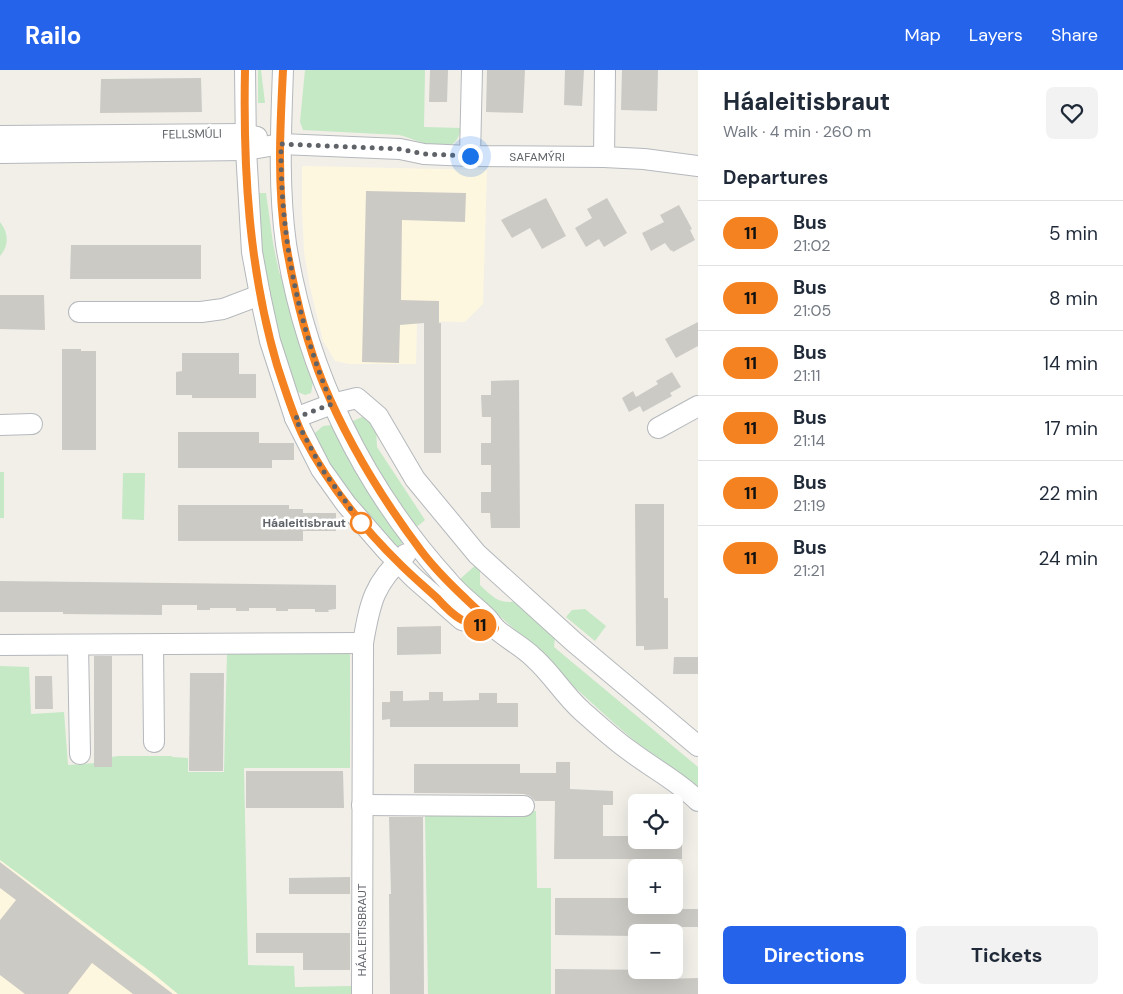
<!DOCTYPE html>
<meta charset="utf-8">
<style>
body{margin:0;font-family:"DM Sans",sans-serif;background:#f2f2f3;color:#1f2937;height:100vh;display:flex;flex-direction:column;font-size:19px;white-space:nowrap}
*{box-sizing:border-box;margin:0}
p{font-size:16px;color:#747a83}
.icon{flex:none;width:28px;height:28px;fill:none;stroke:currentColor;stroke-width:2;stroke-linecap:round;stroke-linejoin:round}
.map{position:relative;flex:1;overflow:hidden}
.drawer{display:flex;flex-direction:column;background:#fff;width:425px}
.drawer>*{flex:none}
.badge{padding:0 10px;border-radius:16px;font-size:18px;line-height:32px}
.controls{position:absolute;left:628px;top:724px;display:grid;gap:10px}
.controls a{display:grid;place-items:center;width:55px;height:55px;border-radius:8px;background:#fff;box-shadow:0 5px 20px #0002;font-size:25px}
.you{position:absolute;width:25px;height:25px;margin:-12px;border:4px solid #fff;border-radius:50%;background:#1a73e8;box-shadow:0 0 0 8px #1a73e833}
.map>.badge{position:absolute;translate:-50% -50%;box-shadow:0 0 0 2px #fff}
h2{padding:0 25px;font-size:19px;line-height:45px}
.round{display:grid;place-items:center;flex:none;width:52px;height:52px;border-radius:8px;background:#f2f2f3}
.summary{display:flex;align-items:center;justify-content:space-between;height:85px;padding:0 25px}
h1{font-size:24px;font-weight:700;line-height:38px}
.cta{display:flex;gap:10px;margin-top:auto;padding:10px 25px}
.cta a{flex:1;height:58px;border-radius:8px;background:#2563eb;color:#fff;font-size:20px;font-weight:700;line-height:58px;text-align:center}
.cta a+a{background:#f2f2f3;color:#1f2937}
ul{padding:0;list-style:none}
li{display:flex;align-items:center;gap:15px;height:65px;padding:0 25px;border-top:1px solid #e0e1e3}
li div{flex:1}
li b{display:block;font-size:19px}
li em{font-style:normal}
li .badge{min-width:55px;font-weight:700;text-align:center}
header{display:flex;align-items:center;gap:30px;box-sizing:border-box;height:70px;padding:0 25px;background:#2563eb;color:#fff}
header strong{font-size:24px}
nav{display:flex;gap:28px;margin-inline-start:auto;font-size:18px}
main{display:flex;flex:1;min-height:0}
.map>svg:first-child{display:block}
</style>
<header>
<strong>Railo</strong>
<nav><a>Map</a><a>Layers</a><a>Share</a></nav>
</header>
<main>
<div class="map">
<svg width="698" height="924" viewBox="0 0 698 924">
<rect width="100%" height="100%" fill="#f1efe8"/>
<!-- commercial -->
<g fill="#fef7e0">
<polygon points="302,96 487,100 483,234 465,252 417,251 416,294 349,294 335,291 323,271 310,217 304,182 302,140"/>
<polygon points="0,773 155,905 178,924 0,924"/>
</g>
<!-- green -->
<g fill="#c5e8c5">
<polygon points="258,0 261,0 265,33 258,33"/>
<path d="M305 0H425L424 57 461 58C455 93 420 70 399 65L303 60 300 52Z"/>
<polygon points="255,123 266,123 273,173 279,202 287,218 313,312 311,323 305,325 298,322 280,269 258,174"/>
<path d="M0 152C9 163 9 176 0 186Z"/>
<polygon points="362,347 370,348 376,357 377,377 425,450 413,460 350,357 353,351"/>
<polygon points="331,355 338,361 404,467 403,472 398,477 391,477 356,435 316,375 315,363 323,356"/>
<rect x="0" y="402" width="4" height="46"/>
<polygon points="123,403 145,403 144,450 122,449"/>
<path d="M479 492 480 495V515C496 530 499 534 522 531L553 559 555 568 554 577 698 697V716L636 672 615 654 571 614 556 596 459 510Z"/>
<polygon points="585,539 606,556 595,571 566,547 572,540"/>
<polygon points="227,583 350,583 350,698 244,698 248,895 294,896 295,917 352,916 352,924 178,924 155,905 0,790 0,596 29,597 31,644 64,642 68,695 110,692 111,687 119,686 172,686 172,687 188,688 188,702 224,702"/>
<polygon points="536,741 537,818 551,818 551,924 428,924 425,742"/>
</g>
<!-- building -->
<g fill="#cccac5">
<polygon points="430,0 448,0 447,32 429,32"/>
<polygon points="487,0 525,0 523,43 486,42"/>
<polygon points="565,0 584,0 582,36 564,35"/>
<polygon points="622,0 658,0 657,41 621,40"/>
<polygon points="201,8 202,42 100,43 101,9"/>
<polygon points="366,121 466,123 465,152 402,150 401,230 439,231 439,253 441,253 441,383 424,383 424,253 400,255 399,293 362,292"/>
<polygon points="546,128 566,166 542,179 530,158 512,168 501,150"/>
<polygon points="607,128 627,163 604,177 599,169 586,177 575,158 592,148 587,139"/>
<polygon points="679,135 692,159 690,160 695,170 673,182 672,180 671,181 665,173 651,181 642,163 664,152 660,145"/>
<polygon points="71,175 201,175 201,209 70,209"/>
<polygon points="0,225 44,225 45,260 0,259"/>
<polygon points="698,252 698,276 676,288 665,269"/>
<polygon points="62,279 81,279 81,281 96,281 96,380 62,380"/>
<polygon points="182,283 239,283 239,304 256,304 256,328 192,328 192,325 176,325 176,302 182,301"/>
<polygon points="672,302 681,317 670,323 672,326 643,342 640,336 629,342 622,328 633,321 636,327 658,314 656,311"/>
<polygon points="519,310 520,458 491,458 490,443 481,443 481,422 491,422 491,395 481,395 481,373 491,373 491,347 482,347 481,325 491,325 491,311"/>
<polygon points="178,362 259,362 259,373 294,373 294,390 272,390 272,398 178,398"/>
<polygon points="635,434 664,434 664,528 668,528 668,579 644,580 644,576 636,576"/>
<polygon points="178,435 289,435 289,439 303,439 303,443 336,443 336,461 303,461 303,471 178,471"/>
<polygon points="0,511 336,515 336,539 328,540 329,542 315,542 315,539 288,539 288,541 276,541 276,538 249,538 249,541 236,541 236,538 210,538 210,540 197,540 197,535 162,535 162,545 63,544 63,542 0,542"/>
<polygon points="441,556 441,584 397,585 397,557"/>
<rect x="94" y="586" width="18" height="111"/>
<polygon points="674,587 698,587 698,604 673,604"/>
<polygon points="190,603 224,603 223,701 189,701"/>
<polygon points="35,606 52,606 53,639 35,639"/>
<polygon points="390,621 403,621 403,631 429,630 429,622 443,622 443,631 479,630 479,623 497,623 497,633 518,633 518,657 390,657 390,649 382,650 382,632 390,632"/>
<polygon points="556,692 570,692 570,719 613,721 613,735 603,735 603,766 636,766 636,770 682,770 682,789 554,789 555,731 535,731 530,726 524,724 414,723 414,694 520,694 520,703 556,703"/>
<polygon points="246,701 343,701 344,738 246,738"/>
<polygon points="389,747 423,747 424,924 390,924 389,824 391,824"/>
<polygon points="0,792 69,845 173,924 133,924 92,893 68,924 25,924 0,905 0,850 16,830 0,818"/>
<polygon points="350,807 350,824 289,824 289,808"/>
<polygon points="555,828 629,828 629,834 660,835 660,839 698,839 698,857 680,857 680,862 635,862 636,866 555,865"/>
<polygon points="256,863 350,863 350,900 303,900 303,883 256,883"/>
<polygon points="555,899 663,900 664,909 698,908 698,924 555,924"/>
</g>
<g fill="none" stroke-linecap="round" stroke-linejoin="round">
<!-- minor casing -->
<g stroke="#b5b8bc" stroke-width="22">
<g id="minor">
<polyline points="245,0 246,80 252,182 260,225 270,271 295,348 321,399 346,434 387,481 414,508 462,550 495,558"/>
<path d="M283 0C281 58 278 116 286 174 306 300 362 416 448 511 459 525 474 535 487 548 490 551 492 555 495 558 507 569 522 576 534 588 552 604 564 625 582 641 597 654 613 669 630 681 652 698 678 711 698 731"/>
<polyline points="0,66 245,64 257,67"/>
<polyline points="0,83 246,80 281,74 400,79 424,84 470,86 604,87 644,89 698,96"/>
<polyline points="470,86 472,0"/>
<polyline points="604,87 605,0"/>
<polyline points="79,242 201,242 223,239 260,225"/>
<polyline points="295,348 332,334 357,328 378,346 415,409 477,484 574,572 698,676"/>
<polyline points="0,355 32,354"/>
<polyline points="658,358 698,336"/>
<polyline points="0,575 363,573"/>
<polyline points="78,575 80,684"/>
<polyline points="153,575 154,672"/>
<polyline points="362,735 524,736"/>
<path d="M362 924 363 573C370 532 374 513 406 484"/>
</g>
</g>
<!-- minor -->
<use href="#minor" stroke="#fff" stroke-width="20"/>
</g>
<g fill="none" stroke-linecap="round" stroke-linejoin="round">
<!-- line casing -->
<g stroke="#fff" stroke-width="11">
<path id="line" d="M245 0C243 100 249 199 277 295 285 319 292 343 303 366 328 414 362 457 401 495 412 506 425 517 437 528 444 536 453 545 462 550 472 555 485 556 495 558 486 547 476 539 466 529 450 514 435 499 422 482 383 430 348 373 323 313 305 269 294 220 286 174 277 117 280 58 283 0"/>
</g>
<!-- line -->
<use href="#line" stroke="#f58220" stroke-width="8"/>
<!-- walk -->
<path stroke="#5f6368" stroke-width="5" stroke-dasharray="0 9" d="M361 453 322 399 295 348 332 334C297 252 280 164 281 74L400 79 424 84 470 86"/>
</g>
<!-- markers -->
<circle fill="#fff" stroke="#f58220" stroke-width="2.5" cx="361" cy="453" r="10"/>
<g text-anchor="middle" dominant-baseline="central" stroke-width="5" stroke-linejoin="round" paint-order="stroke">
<!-- street labels -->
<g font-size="12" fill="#5f6368" stroke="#fff">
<text transform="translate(192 64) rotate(-1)">FELLSMÚLI</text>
<text x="537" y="87">SAFAMÝRI</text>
<text transform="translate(362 860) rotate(-90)">HÁALEITISBRAUT</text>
</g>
<!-- stop labels -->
<g font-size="12" font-weight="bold" fill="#5f6368" stroke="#fff" text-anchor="end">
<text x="346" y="453">Háaleitisbraut</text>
</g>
</g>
</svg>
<div class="controls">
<a><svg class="icon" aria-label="locate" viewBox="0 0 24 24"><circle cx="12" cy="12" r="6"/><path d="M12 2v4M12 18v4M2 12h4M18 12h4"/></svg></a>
<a>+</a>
<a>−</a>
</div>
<div class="you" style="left:470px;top:86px"></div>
<b class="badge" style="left:480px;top:555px;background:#f58220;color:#111">11</b>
</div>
<section class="drawer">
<div class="summary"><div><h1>Háaleitisbraut</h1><p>Walk · 4 min · 260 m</p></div><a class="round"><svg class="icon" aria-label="heart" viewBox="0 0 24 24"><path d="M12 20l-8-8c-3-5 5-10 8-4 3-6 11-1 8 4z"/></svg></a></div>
<h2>Departures</h2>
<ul>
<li><span class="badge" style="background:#f58220;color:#111">11</span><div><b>Bus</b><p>21:02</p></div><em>5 min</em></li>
<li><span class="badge" style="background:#f58220;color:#111">11</span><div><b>Bus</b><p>21:05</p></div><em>8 min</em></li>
<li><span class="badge" style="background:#f58220;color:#111">11</span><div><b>Bus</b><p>21:11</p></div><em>14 min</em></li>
<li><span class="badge" style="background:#f58220;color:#111">11</span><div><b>Bus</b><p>21:14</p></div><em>17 min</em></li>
<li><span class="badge" style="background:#f58220;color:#111">11</span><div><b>Bus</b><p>21:19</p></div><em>22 min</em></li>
<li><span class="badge" style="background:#f58220;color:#111">11</span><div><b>Bus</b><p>21:21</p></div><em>24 min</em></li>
</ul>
<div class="cta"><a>Directions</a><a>Tickets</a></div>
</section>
</main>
